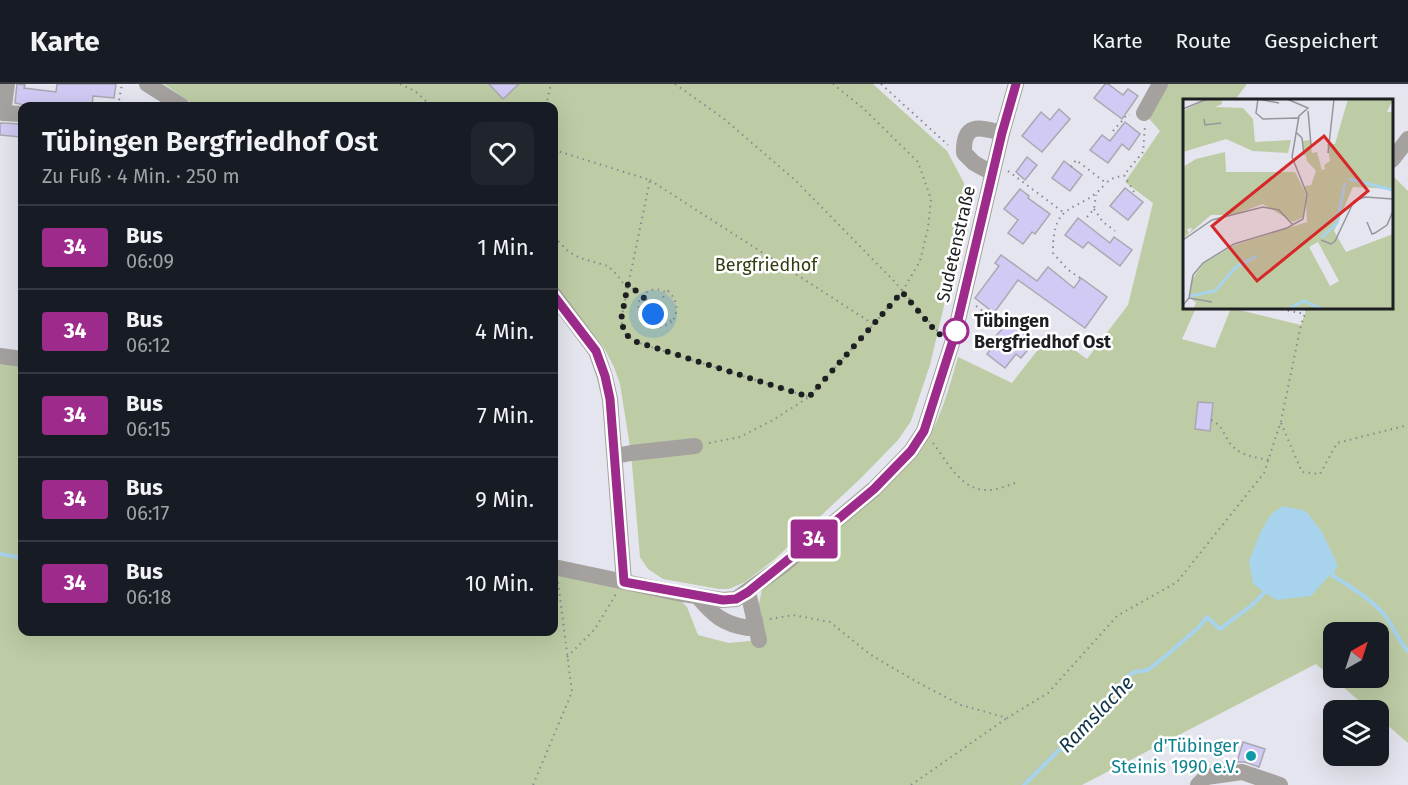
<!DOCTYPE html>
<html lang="de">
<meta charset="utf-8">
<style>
body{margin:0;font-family:"Fira Sans",sans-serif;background:#20242c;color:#f1f3f6;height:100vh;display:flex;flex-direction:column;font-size:22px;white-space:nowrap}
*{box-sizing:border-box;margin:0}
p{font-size:20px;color:#9ea1a6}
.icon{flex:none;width:33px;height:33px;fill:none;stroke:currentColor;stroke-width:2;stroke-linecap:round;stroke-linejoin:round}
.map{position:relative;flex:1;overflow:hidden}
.panel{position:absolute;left:18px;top:18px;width:540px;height:534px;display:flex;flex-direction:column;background:#171b24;border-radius:12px;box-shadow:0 6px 24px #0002}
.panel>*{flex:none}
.badge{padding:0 12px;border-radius:4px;font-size:21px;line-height:39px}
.needle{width:39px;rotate:39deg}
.controls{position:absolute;left:1323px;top:538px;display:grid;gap:12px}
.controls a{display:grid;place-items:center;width:66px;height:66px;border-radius:12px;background:#171b24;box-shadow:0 6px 24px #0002;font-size:30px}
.you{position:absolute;width:30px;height:30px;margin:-15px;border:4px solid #fff;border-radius:50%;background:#1a73e8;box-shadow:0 0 0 9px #1a73e833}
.map>.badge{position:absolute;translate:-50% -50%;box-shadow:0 0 0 3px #fff}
.round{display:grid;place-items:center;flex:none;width:63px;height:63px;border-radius:12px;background:#20242c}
.headline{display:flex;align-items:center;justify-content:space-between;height:102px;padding:0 24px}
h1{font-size:28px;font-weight:600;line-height:45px}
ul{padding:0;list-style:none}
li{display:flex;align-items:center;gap:18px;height:84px;padding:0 24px;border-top:2px solid #363941}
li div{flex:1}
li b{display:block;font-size:22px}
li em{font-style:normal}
li .badge{min-width:66px;font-weight:700;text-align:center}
header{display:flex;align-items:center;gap:36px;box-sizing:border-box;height:84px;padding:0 30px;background:#171b24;border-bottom:2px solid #363941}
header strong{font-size:28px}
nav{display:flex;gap:33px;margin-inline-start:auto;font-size:21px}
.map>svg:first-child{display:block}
</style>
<header>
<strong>Karte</strong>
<nav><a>Karte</a><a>Route</a><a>Gespeichert</a></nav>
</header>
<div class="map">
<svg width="1408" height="701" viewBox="0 0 1408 701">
<rect width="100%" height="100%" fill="#e4e5ee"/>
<!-- green -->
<g fill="#bdcca5" fill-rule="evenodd">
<polygon points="164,0 873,0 947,67 964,99 962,145 930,281 911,337 898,356 862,393 775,475 745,498 729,505 719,505 663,495 648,485 640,473 631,369 620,300 614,283 603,262 554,205 554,22 196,22"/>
<path d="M1160 0H1247L1235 16H1184V224H1196L1182 255 1215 264 1231 224 1301 241 1307 224H1392V91L1408 107V659L1379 634 1378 627H1371L1316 580 1082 701H0V278L22 281V548H554V487L678 514 687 523 698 551 729 559 758 556 755 537 762 506 918 371C939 341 948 308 958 273L1012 299 1051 249 1087 275 1128 221 1153 119 1125 98 1160 47 1144 29ZM1334 549H1378V594H1334Z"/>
</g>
<!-- water -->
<polygon fill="#a8d3ed" points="1283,422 1306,427 1322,448 1338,482 1311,512 1276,516 1253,500 1249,477 1261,447 1271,430"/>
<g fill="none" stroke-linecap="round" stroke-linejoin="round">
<!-- stream -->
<g stroke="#a8d3ed" stroke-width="4">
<polyline points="0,470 22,474"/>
<path d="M1332 484 1333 492C1350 502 1369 514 1382 528 1393 540 1397 556 1408 567"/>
<polyline points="1024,701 1058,667 1066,662 1070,656 1093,637 1101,621 1128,592 1135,588 1148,586 1167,571 1199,543 1207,533 1220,545 1252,521 1268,505"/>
</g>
</g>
<!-- building -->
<g fill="#d0caf4" stroke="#a9a8b0" stroke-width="1.5">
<polygon points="17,0 25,1 24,4 56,8 57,0 116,0 114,14 93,12 92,22 29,22 15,19"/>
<polygon points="489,0 519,0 503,15"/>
<polygon points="1105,0 1108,0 1123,11 1128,5 1138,12 1122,35 1094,14"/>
<polygon points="1059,25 1070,35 1042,68 1022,52 1041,28 1050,36"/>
<polygon points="1125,38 1140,50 1129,66 1122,60 1108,79 1090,66 1102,51 1110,57"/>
<polygon points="0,39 22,40 21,53 0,51"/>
<polygon points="1027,73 1037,81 1025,96 1016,88"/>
<polygon points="1064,77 1082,91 1070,107 1052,94"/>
<polygon points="1125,104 1143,118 1128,136 1110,122"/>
<polygon points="1020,105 1029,112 1028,114 1050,130 1035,150 1032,148 1023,160 1008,149 1018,136 1004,125"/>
<polygon points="1078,134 1110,159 1114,153 1132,166 1120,182 1088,158 1083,164 1065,151"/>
<polygon points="1001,171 1037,197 1048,183 1074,204 1081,194 1107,213 1085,244 1018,196 994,229 975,214 999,182 995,179"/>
<polygon points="1010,236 1035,257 1021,274 1016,270 1005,284 987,270 998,256 995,253"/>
<polygon points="1198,318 1213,319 1210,347 1195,345"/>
<polygon points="1243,658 1265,665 1259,683 1245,678 1237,678"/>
</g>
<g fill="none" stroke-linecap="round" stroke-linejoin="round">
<!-- path -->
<g stroke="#898a90" stroke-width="2" stroke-dasharray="1.5 4.5" stroke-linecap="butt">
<polyline points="400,0 415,7 431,22"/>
<polyline points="675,0 723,34 795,96 894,197 940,250"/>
<polyline points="881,0 948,61"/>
<polyline points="118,22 122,0"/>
<polyline points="546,22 551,0"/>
<polyline points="1113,47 1127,31 1130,31"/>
<polyline points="554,66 650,96 621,236 625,250 637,258 654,264 809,313 902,208 920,177 928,144 931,115 918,78 863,24 833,0"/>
<polyline points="1071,83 1076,76 1106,99 1111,95 1124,91"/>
<polyline points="1008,87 1063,128"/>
<polyline points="650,96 873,240"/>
<polyline points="1134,108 1124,91 1143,68 1145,42"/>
<polyline points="1094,125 1103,138 1115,147"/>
<polyline points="1087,133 1094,125 1096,111"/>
<polyline points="554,153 569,168 580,174 608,182 618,192 627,205"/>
<path d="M1080 194 1067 185 1053 169C1052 113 1080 131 1106 99"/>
<path d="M628 200 650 219H659L661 224 660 227 672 238C679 226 678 217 668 207L667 209C654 201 642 207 638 221L640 230 645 235 643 237C653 244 662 245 672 238"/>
<polyline points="659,218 667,209"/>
<polyline points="650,219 648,225 650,228 656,230 659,228"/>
<polyline points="976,222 1002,241"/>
<polyline points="1276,224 1305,230"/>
<path d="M1211 336C1222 341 1223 349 1229 358 1239 372 1254 373 1269 376"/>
<polyline points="1281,339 1302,388 1320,390 1337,359 1408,341"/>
<polyline points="709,359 740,353 773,336 809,313"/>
<path d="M933 359C947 377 960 405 985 406 996 407 1008 401 1018 398"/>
<polyline points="770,535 793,531 830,538 871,571 917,598 961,621 1007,634 1048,609 1117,532 1177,498 1264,389 1281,337 1301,241 1307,224"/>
<polyline points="567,573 595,545 616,510"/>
<polyline points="533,701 572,608 558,498"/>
<polyline points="911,701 1007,634"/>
</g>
<!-- minor -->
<g stroke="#a5a19f" stroke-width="16">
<polyline points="7,0 3,29 22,30"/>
<polyline points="147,0 182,22"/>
<polyline points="1144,29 1160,0"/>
<polyline points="1392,76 1408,55"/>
<path d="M992 89 974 79 964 69C963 38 979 43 1002 49"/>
<polyline points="554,211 596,267 605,293 610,315 624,498"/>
<polyline points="0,272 22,275"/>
<polyline points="615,372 631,369 695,362"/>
<polyline points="554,483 677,509 722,516 736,515 782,482 874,405 911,367 924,347 954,253 1002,49 1016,0"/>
<polyline points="748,508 759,556"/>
<path d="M698 513C713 531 723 540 748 544L755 537"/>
<polyline points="1198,701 1206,693 1242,688 1280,701"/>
</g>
</g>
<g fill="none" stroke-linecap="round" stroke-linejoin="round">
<!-- line casing -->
<g stroke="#fff" stroke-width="14">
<polyline id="line" points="554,212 596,267 605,292 610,315 624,498 723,516 736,515 748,508 837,436 874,405 911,367 924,347 954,253 1002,49 1016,0"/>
</g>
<!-- line -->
<use href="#line" stroke="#9d2b8c" stroke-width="9"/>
<!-- walk -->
<polyline stroke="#1e1f22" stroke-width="6" stroke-dasharray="0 10.8" points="653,230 648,225 650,219 628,200 621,236 625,250 637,258 809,313 902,208 938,250 954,253 956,247"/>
</g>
<!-- markers -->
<circle fill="#fff" stroke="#9d2b8c" stroke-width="3" cx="956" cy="247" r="12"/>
<circle fill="#0f9aa8" stroke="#fff" stroke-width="2" cx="1251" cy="672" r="6"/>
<g text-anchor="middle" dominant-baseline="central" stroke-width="5" stroke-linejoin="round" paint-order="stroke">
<!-- street labels -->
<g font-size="18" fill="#1e1f22" stroke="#fff">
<text transform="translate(956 160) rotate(-77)">Sudetenstraße</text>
</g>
<!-- park labels -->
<g font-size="18" fill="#2f3e10" stroke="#fff">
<text x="766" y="181">Bergfriedhof</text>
</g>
<!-- stop labels -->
<g font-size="18" font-weight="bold" fill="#1e1f22" stroke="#fff" text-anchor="start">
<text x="974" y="237">Tübingen<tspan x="974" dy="21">Bergfriedhof Ost</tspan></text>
</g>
<!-- culture labels -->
<g font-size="18" fill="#0d838f" stroke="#fff" text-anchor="end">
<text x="1239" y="662">d'Tübinger<tspan x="1239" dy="21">Steinis 1990 e.V.</tspan></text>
</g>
<!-- water labels -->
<g font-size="20" font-style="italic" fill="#103447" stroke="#fff">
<text transform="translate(1096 630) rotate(-46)">Ramslache</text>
</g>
</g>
<!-- overview -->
<g transform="translate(1183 15)">
<rect width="210" height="210" fill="#e4e5ee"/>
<path d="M24 0H38L39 5 32 8 60 9 70 20 72 43 108 41 105 54 70 52 43 40 0 53V12ZM165 0H210L204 13H210V90L170 88 151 132 163 153 210 135V210H10L13 204 7 198 8 182 20 165 52 146 124 123 122 87 128 86 133 72 124 62 119 42 127 41 129 54 134 53 139 71 142 70 141 66 147 62 144 45H152ZM135 143 156 182 147 187 126 148ZM42 53 43 73H112L123 95 120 118 110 123 80 105 50 116H28L7 134 9 129 4 130 6 134 0 140V68L13 60Z" fill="#bdcca5" fill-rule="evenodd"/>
<path fill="none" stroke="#a8d3ed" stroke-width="3" d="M166 80 210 91M138 139 154 124 162 84M7 197 32 192 53 168 74 157M105 210 121 202 139 210"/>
<path fill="none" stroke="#95969c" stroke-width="1.5" d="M96 4 75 0 73 14 80 20 115 19M0 10 24 0M125 12 128 46M21 20 22 26 38 24M114 34 119 39 121 56M145 54 151 0M184 123 189 135 192 134 204 126 210 112M0 141 29 121 80 108 96 111 110 126M138 141 148 145 152 142 171 102 182 98 210 100M6 199 29 203M0 206 6 199 10 176 20 164 51 145 104 129 120 120 124 95 109 58 116 17 125 9 104 0"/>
<path fill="#d62828" fill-opacity="0.15" stroke="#d62828" stroke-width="3" d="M141 37 185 92 74 182 29 127Z"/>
<rect width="210" height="210" fill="none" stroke="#1e1f22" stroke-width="3"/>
</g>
</svg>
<div class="controls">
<a><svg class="needle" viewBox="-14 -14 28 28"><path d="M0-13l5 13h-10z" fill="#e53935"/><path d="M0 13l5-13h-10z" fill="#9ea1a6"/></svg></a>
<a><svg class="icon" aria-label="layers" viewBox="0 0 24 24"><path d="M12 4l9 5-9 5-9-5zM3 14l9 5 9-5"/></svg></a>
</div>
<div class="you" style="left:653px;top:230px"></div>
<b class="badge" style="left:814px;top:455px;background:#9d2b8c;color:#fff">34</b>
<section class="panel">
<div class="headline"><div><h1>Tübingen Bergfriedhof Ost</h1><p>Zu Fuß · 4 Min. · 250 m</p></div><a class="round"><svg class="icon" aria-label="heart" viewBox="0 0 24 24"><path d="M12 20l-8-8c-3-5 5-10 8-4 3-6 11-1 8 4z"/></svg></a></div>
<ul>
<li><span class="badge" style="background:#9d2b8c;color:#fff">34</span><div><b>Bus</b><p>06:09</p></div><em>1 Min.</em></li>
<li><span class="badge" style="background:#9d2b8c;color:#fff">34</span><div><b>Bus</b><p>06:12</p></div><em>4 Min.</em></li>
<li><span class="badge" style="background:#9d2b8c;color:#fff">34</span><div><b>Bus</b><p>06:15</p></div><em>7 Min.</em></li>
<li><span class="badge" style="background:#9d2b8c;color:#fff">34</span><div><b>Bus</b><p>06:17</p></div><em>9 Min.</em></li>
<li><span class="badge" style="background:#9d2b8c;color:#fff">34</span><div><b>Bus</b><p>06:18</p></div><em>10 Min.</em></li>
</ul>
</section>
</div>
